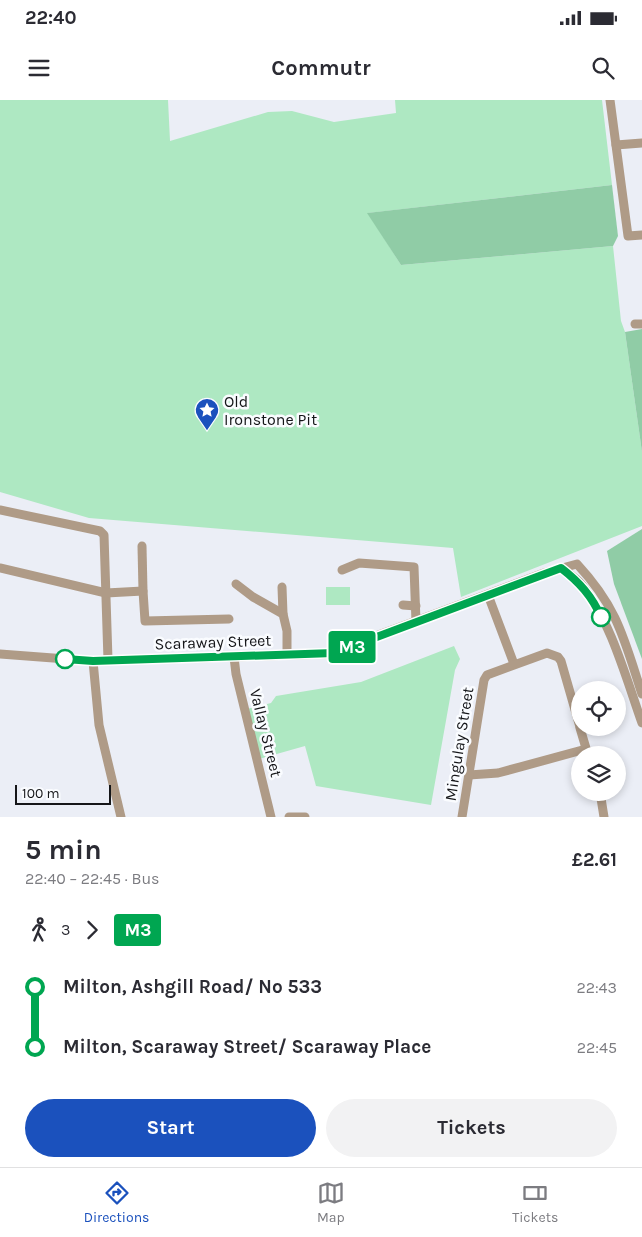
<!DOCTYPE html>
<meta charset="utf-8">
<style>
body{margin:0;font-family:Karla,sans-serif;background:#f2f2f3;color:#2b2b33;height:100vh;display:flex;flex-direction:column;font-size:19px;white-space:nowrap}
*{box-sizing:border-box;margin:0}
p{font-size:16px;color:#7c7c81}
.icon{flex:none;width:28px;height:28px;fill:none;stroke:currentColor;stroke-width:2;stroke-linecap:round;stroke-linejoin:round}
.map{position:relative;height:717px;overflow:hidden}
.side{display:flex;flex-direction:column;background:#fff;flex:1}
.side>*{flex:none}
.badge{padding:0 10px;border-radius:4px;font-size:18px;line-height:32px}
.tools{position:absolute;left:571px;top:581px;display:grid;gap:10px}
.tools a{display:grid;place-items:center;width:55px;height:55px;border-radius:50%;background:#fff;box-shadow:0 2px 8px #0003;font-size:25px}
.scale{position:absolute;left:15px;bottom:12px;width:96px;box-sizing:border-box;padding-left:5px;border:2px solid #151619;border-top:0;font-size:14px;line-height:18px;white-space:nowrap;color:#151619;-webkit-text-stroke:4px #fafcff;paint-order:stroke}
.map>.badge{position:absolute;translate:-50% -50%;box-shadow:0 0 0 2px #fff}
.legs{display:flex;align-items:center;gap:8px;height:55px;padding:0 25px;font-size:16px}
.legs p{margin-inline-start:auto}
.overview{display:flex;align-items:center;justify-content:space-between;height:85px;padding:0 25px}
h1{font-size:28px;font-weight:700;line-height:38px}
.action{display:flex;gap:10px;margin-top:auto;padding:10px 25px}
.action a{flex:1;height:58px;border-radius:30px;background:#1b51bd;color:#fff;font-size:20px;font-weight:700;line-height:58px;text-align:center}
.action a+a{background:#f2f2f3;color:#2b2b33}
ul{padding:0 25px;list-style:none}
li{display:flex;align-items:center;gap:18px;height:60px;font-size:19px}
li i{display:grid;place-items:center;width:8px;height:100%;margin:0 6px;background:currentColor}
li i::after{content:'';width:12px;height:12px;margin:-6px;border:4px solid;border-radius:50%;background:#fff}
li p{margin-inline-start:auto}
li:first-child i{background:linear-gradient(#0000 50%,currentColor 0)}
li:last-child i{background:linear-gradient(currentColor 50%,#0000 0)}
.status{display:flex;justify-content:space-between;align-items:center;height:35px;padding:0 25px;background:#fff;direction:ltr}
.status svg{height:14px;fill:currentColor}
header{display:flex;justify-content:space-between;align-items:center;height:65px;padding:0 25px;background:#fff;font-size:22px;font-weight:700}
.tabs{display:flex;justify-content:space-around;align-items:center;height:70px;border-top:1px solid #e1e1e2;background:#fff;font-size:14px;color:#7c7c81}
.tabs a{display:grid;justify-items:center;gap:2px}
.tabs .selected{color:#1b51bd}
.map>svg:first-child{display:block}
</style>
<div class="status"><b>22:40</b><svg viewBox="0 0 49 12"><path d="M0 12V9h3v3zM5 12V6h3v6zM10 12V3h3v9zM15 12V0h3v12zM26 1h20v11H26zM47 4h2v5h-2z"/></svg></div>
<header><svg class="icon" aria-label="menu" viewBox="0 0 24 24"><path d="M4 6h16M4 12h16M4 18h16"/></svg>Commutr<svg class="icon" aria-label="search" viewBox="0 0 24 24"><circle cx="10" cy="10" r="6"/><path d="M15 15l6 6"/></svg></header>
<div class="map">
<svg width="642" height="717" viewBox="0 0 642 717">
<rect width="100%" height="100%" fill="#ebeef6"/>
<!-- green -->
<g fill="#aee8c2">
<polygon points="0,0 168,0 170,41 268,12 292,11 334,22 396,13 395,0 602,0 612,85 368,113 401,165 613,146 621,221 625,232 642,352 642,426 461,497 453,448 89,418 0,392"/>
<rect x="326" y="487" width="24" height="18"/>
<polygon points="454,546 460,559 455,570 431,705 316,686 305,646 259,659 247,609 271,603 276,596 361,582"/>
</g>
<!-- forest -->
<g fill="#90cca6">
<polygon points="612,85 618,136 613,146 401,165 367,113"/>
<polygon points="642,229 642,352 625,232"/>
<polygon points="642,429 642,559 614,484 607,451"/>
</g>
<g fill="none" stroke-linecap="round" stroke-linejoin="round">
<!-- minor -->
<g stroke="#af9b87" stroke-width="9">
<polyline points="610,0 628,136 642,135"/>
<polyline points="616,45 642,43"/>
<polyline points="635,224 642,224"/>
<polyline points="0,410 100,431 104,435 108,560"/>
<polyline points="142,446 143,491"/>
<polyline points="0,468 106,493 143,491 145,521 229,519"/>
<path d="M561 468C568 473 577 478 582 485 610 519 627 581 642 623"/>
<polyline points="342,470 359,463 414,467 416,522"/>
<polyline points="236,484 253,497 283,514 287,531 287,555"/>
<polyline points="282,487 283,514"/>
<polyline points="488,495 514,564"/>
<polyline points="403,505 416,506"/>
<path d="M0 554 93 561 328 554 544 473 577 464C618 508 624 539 642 594"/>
<polyline points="234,557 236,574 271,717"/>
<polyline points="93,561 99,625 121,717"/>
<polyline points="580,628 588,655"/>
<polyline points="469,675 498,673 586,649"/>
<polyline points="600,692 604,717"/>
<polyline points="289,717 305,717"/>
<polyline points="462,717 484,580 487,575 547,553 558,557 561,561 580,627"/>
</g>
</g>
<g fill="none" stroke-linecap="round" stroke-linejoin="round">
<!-- line-1 casing -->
<g stroke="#fff" stroke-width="11">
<path id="line-1" d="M65 559 93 561 334 553 561 468C579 482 592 496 601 517"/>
</g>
<!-- line-1 -->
<use href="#line-1" stroke="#00a651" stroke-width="8"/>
</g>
<!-- icons -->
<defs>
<g id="sight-pin" transform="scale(1.25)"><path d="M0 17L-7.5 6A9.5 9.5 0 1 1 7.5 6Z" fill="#1b51bd" stroke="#fafcff"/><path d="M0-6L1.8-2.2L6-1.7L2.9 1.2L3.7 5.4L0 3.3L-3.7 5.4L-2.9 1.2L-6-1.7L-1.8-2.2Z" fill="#fff"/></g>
</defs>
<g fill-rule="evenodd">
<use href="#sight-pin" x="207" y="310"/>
</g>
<!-- markers -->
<g fill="#fff" stroke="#00a651" stroke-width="2.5">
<circle cx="601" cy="517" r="9"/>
<circle cx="65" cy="559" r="9"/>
</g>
<g text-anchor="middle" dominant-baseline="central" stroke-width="5" stroke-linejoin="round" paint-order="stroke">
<!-- poi labels -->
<g font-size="16" fill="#151619" stroke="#fafcff" text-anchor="start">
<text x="224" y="301">Old<tspan x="224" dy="18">Ironstone Pit</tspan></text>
</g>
<!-- street labels -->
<g font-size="16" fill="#151619" stroke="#fafcff">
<text transform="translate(213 542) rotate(-2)">Scaraway Street</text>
<text transform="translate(266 633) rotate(76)">Vallay Street</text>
<text transform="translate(459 644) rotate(-81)">Mingulay Street</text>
</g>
</g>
</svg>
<div class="tools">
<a><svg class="icon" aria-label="locate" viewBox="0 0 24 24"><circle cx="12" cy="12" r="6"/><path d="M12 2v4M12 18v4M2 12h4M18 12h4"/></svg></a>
<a><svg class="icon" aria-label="layers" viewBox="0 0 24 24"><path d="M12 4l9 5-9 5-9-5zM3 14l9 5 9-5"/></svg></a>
</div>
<div class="scale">100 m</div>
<b class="badge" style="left:352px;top:547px;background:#00a651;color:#fff">M3</b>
</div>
<section class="side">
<div class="overview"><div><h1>5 min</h1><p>22:40 – 22:45 · Bus</p></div><b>£2.61</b></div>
<div class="legs"><svg class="icon" aria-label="walk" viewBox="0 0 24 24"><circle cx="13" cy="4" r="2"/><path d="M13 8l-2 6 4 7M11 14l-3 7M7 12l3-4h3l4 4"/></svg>3<svg class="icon" aria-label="forward" viewBox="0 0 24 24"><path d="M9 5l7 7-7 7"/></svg><b class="badge" style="background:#00a651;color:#fff">M3</b></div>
<ul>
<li><i style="color:#00a651"></i><b>Milton, Ashgill Road/ No 533</b><p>22:43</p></li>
<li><i style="color:#00a651"></i><b>Milton, Scaraway Street/ Scaraway Place</b><p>22:45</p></li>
</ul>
<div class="action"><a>Start</a><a>Tickets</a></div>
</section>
<nav class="tabs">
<a class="selected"><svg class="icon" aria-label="directions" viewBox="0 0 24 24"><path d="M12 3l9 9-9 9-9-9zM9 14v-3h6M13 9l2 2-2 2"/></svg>Directions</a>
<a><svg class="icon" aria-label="map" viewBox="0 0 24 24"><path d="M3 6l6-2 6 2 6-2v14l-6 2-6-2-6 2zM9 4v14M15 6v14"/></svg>Map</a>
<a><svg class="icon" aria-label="tickets" viewBox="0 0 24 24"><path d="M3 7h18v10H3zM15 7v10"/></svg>Tickets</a>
</nav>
